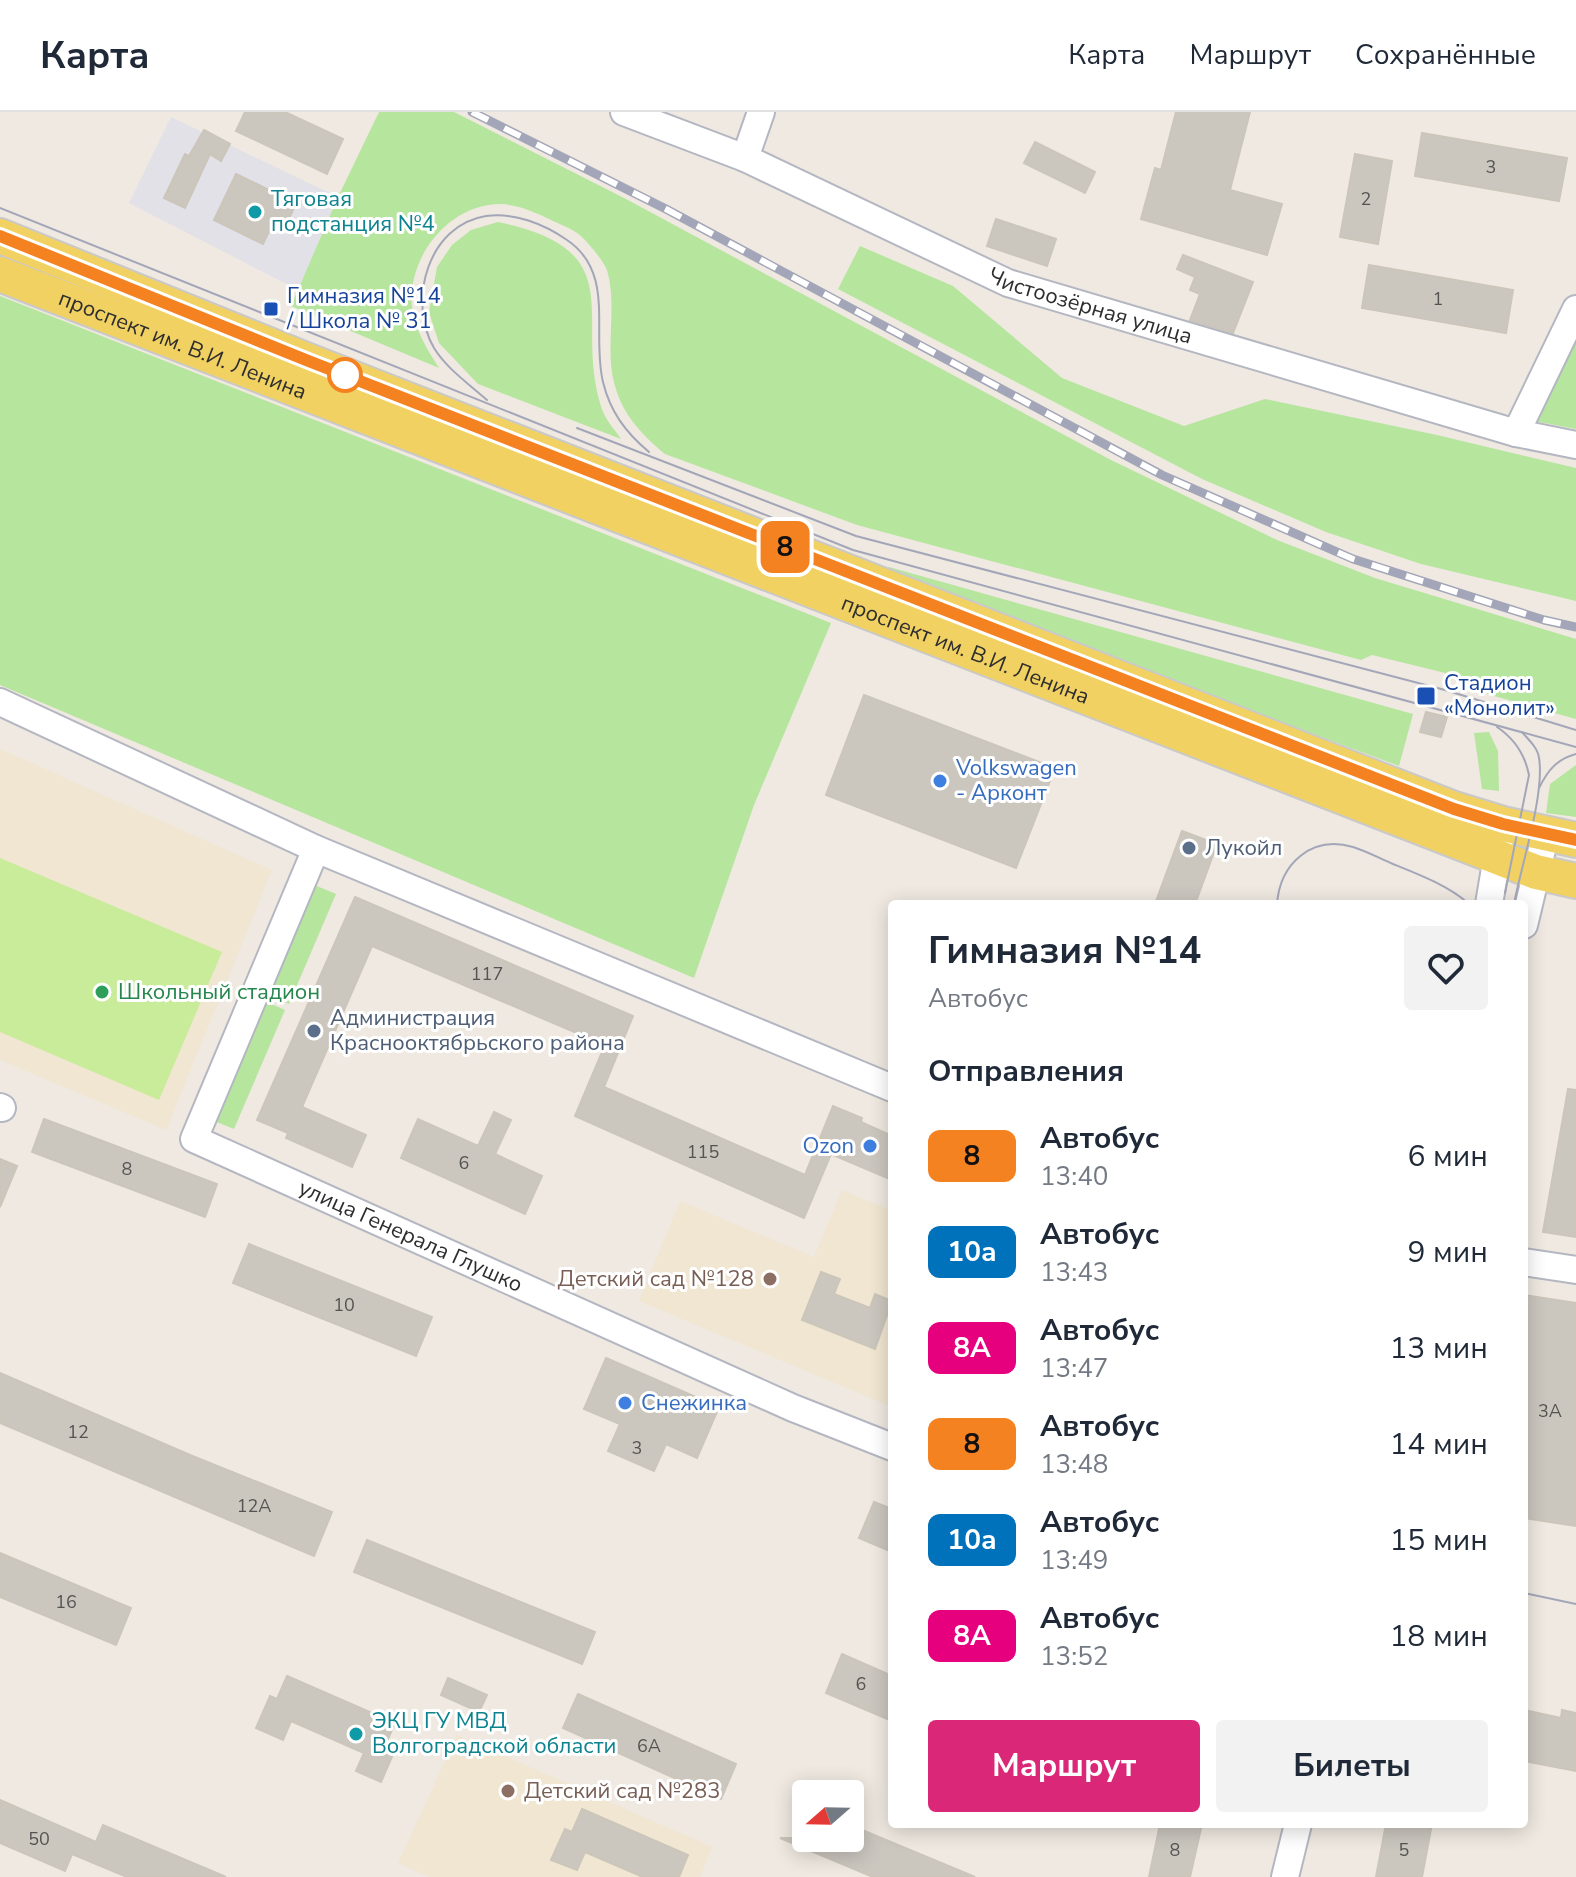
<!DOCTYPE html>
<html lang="ru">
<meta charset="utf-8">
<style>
body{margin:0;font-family:"Nunito Sans",sans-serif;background:#f2f2f3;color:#1f2937;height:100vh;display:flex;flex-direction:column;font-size:30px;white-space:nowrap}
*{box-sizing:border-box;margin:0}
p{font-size:26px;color:#747a83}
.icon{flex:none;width:44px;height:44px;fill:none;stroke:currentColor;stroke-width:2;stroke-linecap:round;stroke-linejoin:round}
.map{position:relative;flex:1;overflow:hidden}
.panel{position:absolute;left:888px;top:788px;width:640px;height:928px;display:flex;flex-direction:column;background:#fff;border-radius:8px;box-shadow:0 4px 20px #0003}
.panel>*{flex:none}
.badge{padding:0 16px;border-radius:12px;font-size:28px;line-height:52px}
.needle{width:52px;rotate:250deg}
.buttons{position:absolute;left:792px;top:1668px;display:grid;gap:16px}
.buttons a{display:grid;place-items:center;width:72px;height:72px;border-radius:8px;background:#fff;box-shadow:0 4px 20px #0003;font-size:40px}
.map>.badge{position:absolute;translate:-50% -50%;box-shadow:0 0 0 4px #fff}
h2{padding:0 40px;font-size:30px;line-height:72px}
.round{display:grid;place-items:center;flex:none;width:84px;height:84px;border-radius:8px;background:#f2f2f3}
.summary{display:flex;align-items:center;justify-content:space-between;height:136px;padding:0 40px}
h1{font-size:38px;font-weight:700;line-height:60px}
.action{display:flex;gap:16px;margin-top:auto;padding:16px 40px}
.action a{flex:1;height:92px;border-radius:8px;background:#db2777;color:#fff;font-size:32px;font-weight:700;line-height:92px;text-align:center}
.action a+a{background:#f2f2f3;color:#1f2937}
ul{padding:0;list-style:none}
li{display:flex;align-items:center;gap:24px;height:96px;padding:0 40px}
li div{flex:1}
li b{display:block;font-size:30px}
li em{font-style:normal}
li .badge{min-width:88px;font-weight:700;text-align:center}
header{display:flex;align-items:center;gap:48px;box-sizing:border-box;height:112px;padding:0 40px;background:#fff;border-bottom:2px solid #e0e1e3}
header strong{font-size:38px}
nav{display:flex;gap:44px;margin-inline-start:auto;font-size:28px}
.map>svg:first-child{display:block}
</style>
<header>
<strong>Карта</strong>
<nav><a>Карта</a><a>Маршрут</a><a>Сохранённые</a></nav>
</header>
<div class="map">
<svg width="1576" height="1765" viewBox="0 0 1576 1765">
<rect width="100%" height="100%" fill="#efe9e1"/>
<!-- industrial -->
<polygon fill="#e3e1e8" points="171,5 338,85 298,178 129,91"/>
<!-- education -->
<g fill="#f0e6d1">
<polygon points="0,637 272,758 166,1018 0,948"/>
<polygon points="842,1078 892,1099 892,1295 639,1189 680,1089 814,1145"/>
<polygon points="457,1623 712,1735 700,1765 430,1765 398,1751"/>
</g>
<!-- green -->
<g fill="#b6e59e">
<path d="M379 0H454L626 87 1111 348 1277 428 1375 466 1576 527V607L1487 582 1490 572 1372 543 1361 548 857 413 665 342C642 323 623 303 615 274 604 237 618 196 607 158 603 148 589 132 581 124 573 117 559 112 549 107 535 100 518 93 502 92 450 91 407 144 412 195 415 218 427 237 439 256L291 194 338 85Z"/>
<path d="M498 110C639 139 569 210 604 302 608 311 616 319 621 327L478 272 439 231 429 200 437 155 452 133 471 118Z"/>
<polygon points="860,134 953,174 1062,266 1184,314 1265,287 1437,323 1576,356 1576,489 1421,452 1326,420 1202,367 838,177"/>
<polygon points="0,184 831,511 754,693 694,866 0,573"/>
<polygon points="1576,219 1576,317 1534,309"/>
<polygon points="889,455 1413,602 1399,654 884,461"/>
<polygon points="1489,620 1498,639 1499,679 1482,677 1474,621"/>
<polygon points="1576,653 1576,705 1546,701 1550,672"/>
<polygon points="307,770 336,782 289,892 260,879"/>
<polygon points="258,886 285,898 234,1017 207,1006"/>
</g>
<!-- pitch -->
<polygon fill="#c9ec9a" points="0,746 222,840 159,988 0,920"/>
<!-- building -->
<g fill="#cbc7bf" stroke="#cbc5ba" stroke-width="2">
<polygon points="245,0 285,0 343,27 327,62 236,19"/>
<polygon points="1176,0 1250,0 1230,78 1282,92 1267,143 1141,107 1155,56 1161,58"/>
<polygon points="204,18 230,32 221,49 210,42 185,96 164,86 185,42 189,44"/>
<polygon points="1422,21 1567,46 1559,89 1415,64"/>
<polygon points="1035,30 1095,60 1085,81 1024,51"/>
<polygon points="1355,42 1392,49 1378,132 1340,125"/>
<polygon points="236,62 296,91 285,116 273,111 263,132 214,108"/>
<polygon points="996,107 1056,127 1047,154 987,134"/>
<polygon points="1183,143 1253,170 1233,221 1190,208 1200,182 1190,178 1195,165 1177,157"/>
<polygon points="1369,153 1513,178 1506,221 1362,196"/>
<polygon points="864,583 1055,656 1016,756 826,683"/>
<polygon points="1426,600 1447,605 1441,625 1420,620"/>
<polygon points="1182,719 1217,732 1201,776 1195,792 1155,792"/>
<polygon points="355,785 633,904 604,975 805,1063 833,994 862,1006 861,1010 892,1024 892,1068 831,1042 804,1106 575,1004 605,933 372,834 302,995 366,1023 352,1055 286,1026 288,1021 257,1008"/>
<polygon points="1568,977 1576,978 1576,1125 1543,1120"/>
<polygon points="494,1000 511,1008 495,1042 542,1064 525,1102 401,1046 418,1007 478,1034"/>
<polygon points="44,1007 217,1072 205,1105 32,1040"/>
<polygon points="0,1047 17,1054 0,1095"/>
<polygon points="249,1132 432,1205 416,1244 233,1171"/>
<polygon points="821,1160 840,1167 834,1182 870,1196 875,1182 892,1189 875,1237 802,1208"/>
<polygon points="1524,1183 1576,1191 1576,1414 1524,1406"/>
<polygon points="606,1246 719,1295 697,1346 666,1332 654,1359 608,1339 620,1312 584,1297"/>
<polygon points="0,1261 190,1343 332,1400 314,1444 0,1311"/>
<polygon points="874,1390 892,1397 892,1440 859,1426"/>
<polygon points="367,1428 595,1520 582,1552 354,1460"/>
<polygon points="0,1441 131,1496 116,1533 0,1485"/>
<polygon points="842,1542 892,1564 892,1609 826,1581"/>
<polygon points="287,1564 395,1611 384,1636 394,1640 381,1670 356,1659 364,1641 291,1609 283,1628 256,1616 270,1584 277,1587"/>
<polygon points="448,1566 487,1583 479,1600 441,1583"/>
<polygon points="578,1582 736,1652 721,1687 563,1616"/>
<polygon points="1524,1598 1561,1606 1562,1598 1576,1601 1576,1659 1524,1649"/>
<polygon points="0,1688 96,1730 103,1713 226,1765 127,1765 72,1742 65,1759 0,1731"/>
<polygon points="582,1697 688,1743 679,1765 643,1765 585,1740 577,1758 551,1748 565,1717 572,1720"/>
<polygon points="1160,1712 1202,1712 1190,1765 1149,1765"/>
<polygon points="1386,1712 1432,1712 1422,1765 1376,1765"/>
<polygon points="850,1713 975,1765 873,1765 780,1726 850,1726"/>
</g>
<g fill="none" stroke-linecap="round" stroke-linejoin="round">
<!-- minor casing -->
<g stroke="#b4b7c1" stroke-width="30">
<g id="minor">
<path id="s1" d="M624 0 745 46 1008 171 1516 321 1576 333"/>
<polyline points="745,46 761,0"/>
<polyline points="1516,321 1576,197"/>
<polyline points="0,590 316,737 892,976"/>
<path id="s2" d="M316 737 194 1027 793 1296 892 1335"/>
<polyline points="1489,792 1500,727"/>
<polyline points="1524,813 1546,721"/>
<polyline points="0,995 2,996"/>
<polyline points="1524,1150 1576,1158"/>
<polyline points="1285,1765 1298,1712"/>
</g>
</g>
<!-- major casing -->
<g stroke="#c9c9c9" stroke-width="38">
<g id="major">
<polyline points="0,124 306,248 1454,697 1503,712 1576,728"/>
<path id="s3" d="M0 162 1510 750 1536 760 1576 769"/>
</g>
</g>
<!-- minor -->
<use href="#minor" stroke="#fff" stroke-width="26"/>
<!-- major -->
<use href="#major" stroke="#f2d163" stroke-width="34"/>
<!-- tram -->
<g stroke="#a3a6b8" stroke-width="2">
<polyline points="0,96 853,438 1576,635"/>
<path d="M487 288C469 272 447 257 434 236 407 189 428 113 486 104 514 100 544 112 567 128 616 161 591 221 603 270 610 299 625 320 649 340"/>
<polyline points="577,316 856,424 1445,578 1576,618"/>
<path d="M1497 615C1515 627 1525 643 1529 663L1505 781"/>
<path d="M1539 676C1548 658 1557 647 1576 642"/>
<path d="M1277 792C1280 752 1311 723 1353 735 1366 739 1379 746 1393 752 1418 762 1449 774 1469 792"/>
<path d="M1514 792C1521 754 1545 682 1539 646 1538 636 1528 627 1522 620"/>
<polyline points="1524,1481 1576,1492"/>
</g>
<!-- rail casing -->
<g stroke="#a3a6b8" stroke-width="9">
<polyline id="rail" points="472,0 666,97 1162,363 1353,447 1544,508 1576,515"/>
</g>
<!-- rail -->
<use href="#rail" stroke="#fff" stroke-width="6" stroke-dasharray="18" stroke-linecap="butt"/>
</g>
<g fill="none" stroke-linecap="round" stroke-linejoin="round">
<!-- line casing -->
<g stroke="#fff" stroke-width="18">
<polyline id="line" points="0,124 306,248 1454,697 1503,712 1576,728"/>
</g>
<!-- line -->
<use href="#line" stroke="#f58220" stroke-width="12"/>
</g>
<!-- markers -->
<g fill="#0f9aa8" stroke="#fff" stroke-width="3">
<circle cx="255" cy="100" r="8"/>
<circle cx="356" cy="1622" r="8"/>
</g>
<g fill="#1a4fb4" stroke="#fff" stroke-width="3">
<rect x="263" y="189" width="16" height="16" rx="4"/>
<rect x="1416" y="574" width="20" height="20" rx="4"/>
</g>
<circle fill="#fff" stroke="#f58220" stroke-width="4" cx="345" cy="263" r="16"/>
<g fill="#3f7fe0" stroke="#fff" stroke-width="3">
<circle cx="940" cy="669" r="8"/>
<circle cx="870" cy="1034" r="8"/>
<circle cx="625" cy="1291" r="8"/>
</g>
<g fill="#5c6f8a" stroke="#fff" stroke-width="3">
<circle cx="1189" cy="736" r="8"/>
<circle cx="314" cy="919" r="8"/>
</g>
<circle fill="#2e9e5b" stroke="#fff" stroke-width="3" cx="102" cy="880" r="8"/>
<g fill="#8d6e63" stroke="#fff" stroke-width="3">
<circle cx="770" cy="1167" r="8"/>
<circle cx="508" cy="1679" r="8"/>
</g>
<g text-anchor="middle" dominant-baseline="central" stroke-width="6" stroke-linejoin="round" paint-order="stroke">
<!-- number labels -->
<g font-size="18" fill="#555452">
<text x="1491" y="55">3</text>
<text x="1366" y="87">2</text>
<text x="1438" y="187">1</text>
<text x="487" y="862">117</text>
<text x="703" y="1040">115</text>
<text x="464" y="1051">6</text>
<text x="127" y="1057">8</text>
<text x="344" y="1193">10</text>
<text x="1550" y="1299">3А</text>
<text x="78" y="1320">12</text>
<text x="637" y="1336">3</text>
<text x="254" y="1394">12А</text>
<text x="66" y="1490">16</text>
<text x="861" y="1572">6</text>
<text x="649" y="1634">6А</text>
<text x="39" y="1727">50</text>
<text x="1175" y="1738">8</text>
<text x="1404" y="1738">5</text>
</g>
<!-- culture labels -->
<g font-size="22" fill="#0d838f" stroke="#fff" text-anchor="start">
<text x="271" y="87">Тяговая<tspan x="271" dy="25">подстанция №4</tspan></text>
<text x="372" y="1609">ЭКЦ ГУ МВД<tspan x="372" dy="25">Волгоградской области</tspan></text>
</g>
<!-- transit labels -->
<g font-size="22" fill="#164399" stroke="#fff" text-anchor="start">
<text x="287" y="184">Гимназия №14<tspan x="287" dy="25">/ Школа № 31</tspan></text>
<text x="1444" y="571">Стадион<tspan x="1444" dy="25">«Монолит»</tspan></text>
</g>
<!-- street labels -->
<g font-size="22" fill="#2e2e2e" stroke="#fff">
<text stroke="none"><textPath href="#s1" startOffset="506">Чистоозёрная улица</textPath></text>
<text stroke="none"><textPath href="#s3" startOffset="196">проспект им. В.И. Ленина</textPath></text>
<text stroke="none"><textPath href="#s3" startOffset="1036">проспект им. В.И. Ленина</textPath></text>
<text stroke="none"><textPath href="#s2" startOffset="552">улица Генерала Глушко</textPath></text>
</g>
<!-- shop labels -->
<g font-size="22" fill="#366cbe" stroke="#fff" text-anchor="start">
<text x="956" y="656">Volkswagen<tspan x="956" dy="25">- Арконт</tspan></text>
<text x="854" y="1034" text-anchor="end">Ozon</text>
<text x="641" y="1291">Снежинка</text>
</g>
<!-- service labels -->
<g font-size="22" fill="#4e5e75" stroke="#fff" text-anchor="start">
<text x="1205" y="736">Лукойл</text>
<text x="330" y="906">Администрация<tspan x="330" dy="25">Краснооктябрьского района</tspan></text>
</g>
<!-- leisure labels -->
<g font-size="22" fill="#27864d" stroke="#fff" text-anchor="start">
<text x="118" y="880">Школьный стадион</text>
</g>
<!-- education labels -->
<g font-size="22" fill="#785e54" stroke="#fff" text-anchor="end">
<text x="754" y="1167">Детский сад №128</text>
<text x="524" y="1679" text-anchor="start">Детский сад №283</text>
</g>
</g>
</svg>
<div class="buttons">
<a><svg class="needle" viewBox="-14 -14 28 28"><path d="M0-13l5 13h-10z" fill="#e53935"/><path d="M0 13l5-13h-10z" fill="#747a83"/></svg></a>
</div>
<b class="badge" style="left:785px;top:435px;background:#f58220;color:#111">8</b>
<section class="panel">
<div class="summary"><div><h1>Гимназия №14</h1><p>Автобус</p></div><a class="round"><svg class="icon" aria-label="heart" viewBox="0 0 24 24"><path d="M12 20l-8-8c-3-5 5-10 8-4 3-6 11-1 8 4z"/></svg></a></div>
<h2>Отправления</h2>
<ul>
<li><span class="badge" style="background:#f58220;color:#111">8</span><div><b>Автобус</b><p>13:40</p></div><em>6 мин</em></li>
<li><span class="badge" style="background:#0072bc;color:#fff">10а</span><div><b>Автобус</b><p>13:43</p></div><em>9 мин</em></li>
<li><span class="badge" style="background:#e6007e;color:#fff">8А</span><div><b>Автобус</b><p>13:47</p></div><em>13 мин</em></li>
<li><span class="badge" style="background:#f58220;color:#111">8</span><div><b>Автобус</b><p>13:48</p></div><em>14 мин</em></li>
<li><span class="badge" style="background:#0072bc;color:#fff">10а</span><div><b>Автобус</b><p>13:49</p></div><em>15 мин</em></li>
<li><span class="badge" style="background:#e6007e;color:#fff">8А</span><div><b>Автобус</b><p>13:52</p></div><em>18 мин</em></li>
</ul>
<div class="action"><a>Маршрут</a><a>Билеты</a></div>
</section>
</div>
